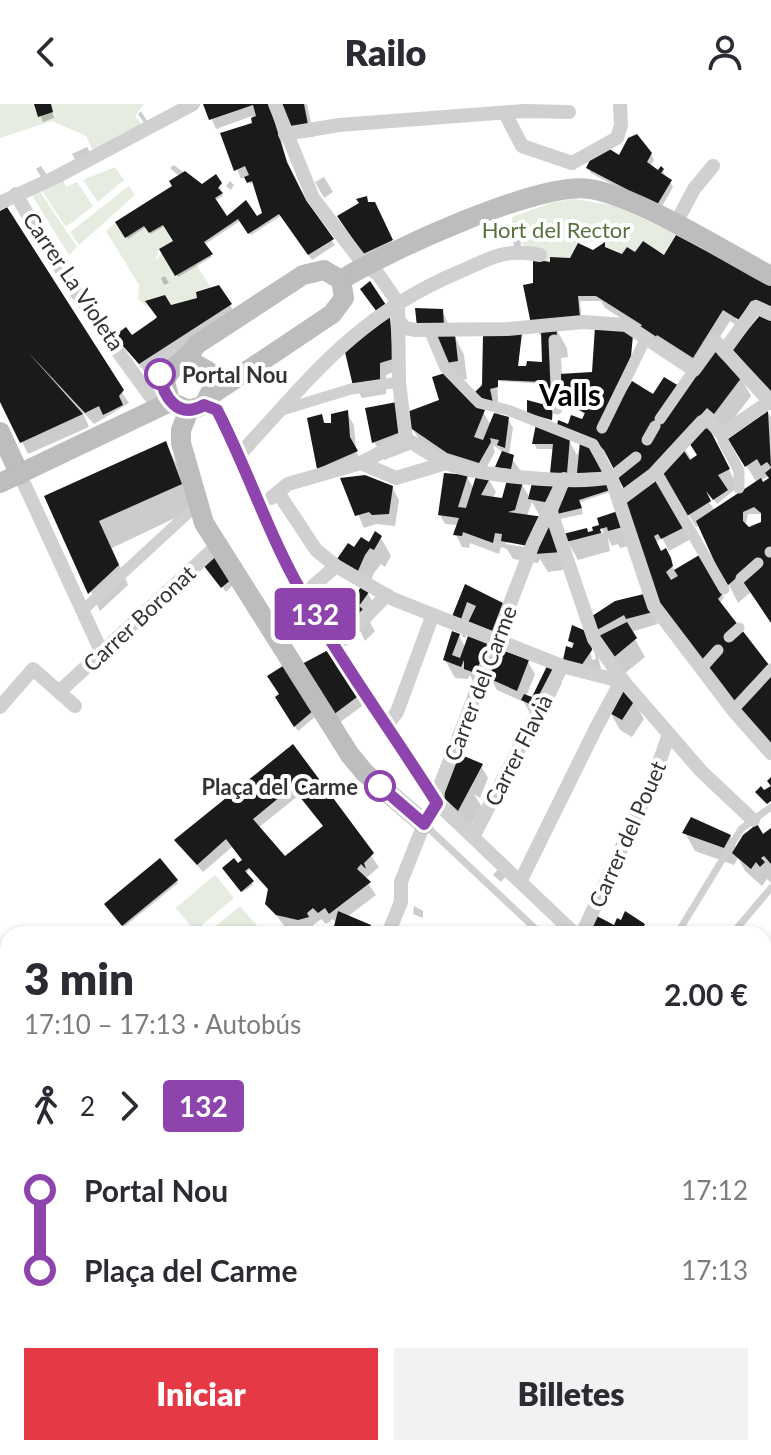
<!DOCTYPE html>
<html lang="es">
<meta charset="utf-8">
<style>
body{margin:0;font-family:Lato,sans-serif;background:#f2f2f3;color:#2b2b33;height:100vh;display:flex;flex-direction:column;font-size:30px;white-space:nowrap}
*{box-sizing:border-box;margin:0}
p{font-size:26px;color:#7c7c81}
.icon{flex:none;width:44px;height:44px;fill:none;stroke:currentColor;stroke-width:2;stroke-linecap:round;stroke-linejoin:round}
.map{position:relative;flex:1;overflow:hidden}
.drawer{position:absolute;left:0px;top:822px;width:772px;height:530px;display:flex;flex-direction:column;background:#fff;border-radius:24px 24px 0 0;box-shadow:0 2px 6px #0004}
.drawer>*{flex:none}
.badge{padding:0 16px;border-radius:6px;font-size:28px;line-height:52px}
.map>.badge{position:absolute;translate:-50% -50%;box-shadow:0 0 0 4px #fff}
.legs{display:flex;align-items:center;gap:12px;height:88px;padding:0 24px;font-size:26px}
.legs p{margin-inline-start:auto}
.head{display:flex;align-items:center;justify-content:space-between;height:136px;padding:0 24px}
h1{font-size:44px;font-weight:800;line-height:60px}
.primary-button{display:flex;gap:16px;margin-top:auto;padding:16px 24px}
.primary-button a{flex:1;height:92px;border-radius:0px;background:#e63946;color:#fff;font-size:32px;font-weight:800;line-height:92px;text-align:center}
.primary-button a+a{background:#f2f2f3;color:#2b2b33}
ul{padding:0 24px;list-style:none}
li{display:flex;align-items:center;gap:28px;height:80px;font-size:30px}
li i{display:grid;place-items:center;width:12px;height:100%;margin:0 10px;background:currentColor}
li i::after{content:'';width:20px;height:20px;margin:-10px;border:6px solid;border-radius:50%;background:#fff}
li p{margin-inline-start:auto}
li:first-child i{background:linear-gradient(#0000 50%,currentColor 0)}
li:last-child i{background:linear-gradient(currentColor 50%,#0000 0)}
header{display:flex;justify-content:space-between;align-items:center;height:104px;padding:0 24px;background:#fff;font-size:36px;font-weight:800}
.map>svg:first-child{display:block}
</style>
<header><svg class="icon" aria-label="back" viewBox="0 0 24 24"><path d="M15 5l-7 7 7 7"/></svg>Railo<svg class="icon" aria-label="person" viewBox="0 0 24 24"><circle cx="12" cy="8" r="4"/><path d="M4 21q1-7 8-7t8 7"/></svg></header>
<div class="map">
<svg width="771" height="1351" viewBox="0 0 771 1351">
<rect width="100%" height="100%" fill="#fff"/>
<!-- green -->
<g fill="#e6ecdf">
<polygon points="0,0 144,0 135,12 143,22 94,49 86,32 52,17 0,34"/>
<polygon points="115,63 124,76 98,98 83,76"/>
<polygon points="62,74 66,83 77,78 93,102 66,123 41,85"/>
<polygon points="129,82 135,91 79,141 70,128"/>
<polygon points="39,86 77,143 69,151 31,90"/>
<polygon points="574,95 616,102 676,130 664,151 642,137 635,148 627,143 623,149 605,143 601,137 578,139 570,154 550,153 550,158 540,157 521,139 520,132 512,132 512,113 554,98"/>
<polygon points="115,119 125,134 144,122 149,129 163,121 173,137 159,145 155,157 162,149 175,172 196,160 211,184 196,187 197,194 171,201 165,191 146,197 148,204 138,195 139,181 106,127"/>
<polygon points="215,771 234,794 195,827 176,804"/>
<polygon points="240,802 259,824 252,830 206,830"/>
<polygon points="8,855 8,990 0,988 0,857"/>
<polygon points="769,1082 771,1084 771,1346 764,1344 764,1086"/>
<polygon points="574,1344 665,1344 680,1351 573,1351"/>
</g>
<!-- shadow -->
<g fill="#0003" fill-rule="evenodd">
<polygon points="36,0 50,0 54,14 43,18"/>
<polygon points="205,0 273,0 287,59 303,96 335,141 312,156 282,111 251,131 241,116 204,141 212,153 178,173 162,146 176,138 166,121 151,130 147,122 128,135 117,119 174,83 180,73 170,64 174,61 202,83 216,73 223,92 214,97 226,115 246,99 257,115 265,109 254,78 250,80 246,72 241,75 223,30 255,20 252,12 216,25"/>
<polygon points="283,0 307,0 314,33 300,34"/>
<polygon points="141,7 149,20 146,22 138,10"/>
<polygon points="87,43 92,52 77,59 72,50"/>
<polygon points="651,50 654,56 650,63 658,69 662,66 673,83 660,106 591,69 588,64 620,53"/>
<polygon points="41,62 47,71 42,74 36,65"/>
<polygon points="324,73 333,88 324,94 315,78"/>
<polygon points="230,77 234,81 231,86 226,82"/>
<polygon points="0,110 129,299 94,320 82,307 89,323 28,350 0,293"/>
<polygon points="386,124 394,142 368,155 358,140"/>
<polygon points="513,134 520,134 521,142 514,142"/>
<path d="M593 149 665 154 771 183V210L732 208 741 224 730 217 701 263 741 274 751 292 725 326 707 324 738 383 717 400 708 388 704 390 715 407 757 379 741 353 768 309 771 313V518L751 488 738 499 700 421 696 423 662 367 657 378 691 435 669 447 662 434 656 438 658 443 676 468 701 453 724 493 719 500 716 574 620 374 607 352 569 323 580 320 585 312 579 305 589 302 591 296H566L563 290 554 288 552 317 530 310 544 301 545 280 497 277 499 312 508 315 513 324 509 351 524 371 521 379 530 394 555 384 564 399 572 393 554 345H537L534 339 568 335 577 351 581 340 610 388 580 398 583 410 560 415 570 465 548 468 540 455 538 459 513 455 507 445 501 443 499 450 470 439 469 444 462 443 454 427 457 421 445 420 440 411 467 373 474 385 489 376 496 388 492 395 510 397 508 381 497 363 504 349 493 341 495 348 484 368 422 341 411 322 409 309 441 295 483 308 491 321 497 308 476 290 521 231 518 264 544 260V231H540L533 219 535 180 549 160ZM580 197H601L605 204 703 266 677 284 651 292 619 290 631 256 632 232 594 270 562 272 561 254 568 253 567 244 555 223 582 219ZM681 338H690L699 353 692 357ZM768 372 771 375 763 381 761 377ZM532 398 541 414 527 412ZM748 410H761L763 419 754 425 745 423ZM506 436 538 441 537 445 506 440Z"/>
<polygon points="165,172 169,179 164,181 161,174"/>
<polygon points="200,196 230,201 240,219 147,271 117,233 132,234 172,207"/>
<polygon points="442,207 464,251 467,275 458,277 419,222"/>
<polygon points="389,216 396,228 399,266 386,271 386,290 362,294 355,281"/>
<polygon points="771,218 771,289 745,263 734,245"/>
<polygon points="346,308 354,321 356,347 362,360 319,364 322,312 326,321 333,321"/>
<polygon points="407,318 410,346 384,356 374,338"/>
<polygon points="165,339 179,364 194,405 112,444 128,481 100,507 47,393"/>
<polygon points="343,375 392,383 399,396 395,422 376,420 364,424"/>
<polygon points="617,409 632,441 620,444 618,440 612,442 608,434 610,447 578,456 568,438 598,424 604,430 599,415"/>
<polygon points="381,434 391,452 385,463 381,460 374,469 367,488 378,507 370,519 375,527 365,537 349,504 364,483 349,473 354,446"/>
<polygon points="207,462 234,480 226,488"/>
<polygon points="466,483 504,502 514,520 503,548 528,558 535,570 526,593 533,596 555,567 562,579 544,615 530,609 524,598 497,586 489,571 473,577 470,571 468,575 455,574 445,556 459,532 466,544 467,534 470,534 458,519 467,534 463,533 453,514"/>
<polygon points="643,492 658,520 631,528 645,553 624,570 596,526"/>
<path d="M573 524 586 528 597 547 601 565 593 566 588 574 572 568 565 556 568 545 574 544 570 536ZM589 541H593L596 555 592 556Z"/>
<polygon points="331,547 365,600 339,619 305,561"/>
<polygon points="286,563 315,613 298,627 277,594 281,591"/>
<polygon points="634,597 644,615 632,633 620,626 610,608"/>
<path d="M293 643 379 763 365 775 376 791 347 813 370 822V830H334L338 821 333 815 326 820 321 815 305 828 285 823 268 800 270 788 250 765 245 770 253 781 243 788 226 767 244 757 232 743 203 768 176 737ZM299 691 325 723 284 755 258 724Z"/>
<polygon points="481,662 488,674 480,694 474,690 482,703 469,724 455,711 444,692"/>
<polygon points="771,726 771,779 767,775 762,782 745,767 738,754 734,761 695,747 685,729 730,732 737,745"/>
<polygon points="160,756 178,779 124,823 106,801"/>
<polygon points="499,764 506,772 501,778 493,771"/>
<polygon points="414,802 423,807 423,814 413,810"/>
<polygon points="764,888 771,889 771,906 764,904"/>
<polygon points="764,929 771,943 771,1040 764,1035"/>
<polygon points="764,1046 771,1051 771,1103 764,1094"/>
</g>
<!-- building -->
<g fill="#1a1a1a" fill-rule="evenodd">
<polygon points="34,0 51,0 53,8 38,13"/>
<polygon points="203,0 269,0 287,58 306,96 334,135 308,151 279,110 248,130 238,115 204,138 213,150 175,172 159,145 173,137 163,121 149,129 144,122 125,134 115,118 172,82 169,77 185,67 202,80 216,70 222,79 218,84 223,89 215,94 227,112 246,96 257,112 262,109 252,77 247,79 244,73 249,71 245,62 234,67 220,29 252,19 251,14 256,12 253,1 209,16"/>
<polygon points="281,0 304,0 308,21 291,23"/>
<polygon points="637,30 652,49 647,58 658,66 661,62 664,65 661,69 672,76 657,101 586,64 590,56 608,44 619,51 628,34"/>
<polygon points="367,92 368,98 375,98 393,136 363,150 337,112 359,99 356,95"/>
<polygon points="7,103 124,286 119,292 123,301 103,311 99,302 85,309 27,247 83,310 20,339 0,298 0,107"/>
<polygon points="676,131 771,181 771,208 751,197 739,216 723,206 693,254 657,231 655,234 639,224 642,221 596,192 578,192 580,214 531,220 523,181 533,179 533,155 550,158 550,153 570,154 578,139 593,146 605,138 605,143 622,150 627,143 635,148 643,137 664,151"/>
<polygon points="370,177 386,201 377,208 360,185"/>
<polygon points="219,181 232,200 139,260 114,232 126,223 132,231 155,215 157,213 145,197 165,191 171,201 197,194 196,188"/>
<polygon points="415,204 443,205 444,222 417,223"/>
<polygon points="761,210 771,215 771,287 732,245"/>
<polygon points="390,213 393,255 380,259 380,278 353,282 344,244"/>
<polygon points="557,223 552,316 527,309 527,296 542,300 543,278 498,276 498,283 490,285 493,299 473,290 482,281 483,230 522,229 518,262 526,262 527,257 542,258 541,226"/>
<polygon points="595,223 624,225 633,231 631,252 600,322 612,311 632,277 653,290 664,273 679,282 715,247 742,273 714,310 707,304 650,367 625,387 604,346 593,335 557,322 558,316 568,320 571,311 582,315 585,309 577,305 579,300 588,300 591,291 561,291 559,270 592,268"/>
<polygon points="433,231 455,231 458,257 446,259"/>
<polygon points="445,269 485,306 474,333 483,336 494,309 509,313 505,344 497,341 499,336 490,334 491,338 479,359 447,349 409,323 407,308 439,296 432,273"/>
<polygon points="397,298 401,328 372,339 365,304"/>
<polygon points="348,306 350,333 358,347 317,365 307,314 322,310 324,319 331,319 331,310"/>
<polygon points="768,307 771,363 767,358 761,362 757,355 745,363 728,335"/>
<polygon points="536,320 570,334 567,369 550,369 553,340 532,340"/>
<polygon points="708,322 730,365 718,371 728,386 713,396 706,387 711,397 687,412 661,368 682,344 690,356 697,351 688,337"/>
<polygon points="166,337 182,380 99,417 119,461 88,490 44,392"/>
<polygon points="580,338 590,342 604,368 577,369"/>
<polygon points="502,347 514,351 511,365 495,363"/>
<path d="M771 364V519L742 476 744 467 726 483 696 417 761 374 763 378 769 374 765 369ZM754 403 761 409V418L749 423 743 417V408Z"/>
<polygon points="444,369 468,371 458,403 466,404 476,372 490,374 481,391 502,394 507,376 523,378 515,406 508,408 544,413 528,442 501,437 502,430 495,429 493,439 463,428 462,432 453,431 459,414 438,411"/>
<polygon points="365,371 393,382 389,410 372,411 369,408 355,412 340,374"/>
<polygon points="657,375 685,423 661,435 658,430 654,432 661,447 666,444 671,454 673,462 666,468 671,476 678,472 674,466 701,450 723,489 718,495 769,561 735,599 658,502 625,399"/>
<polygon points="532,379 556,382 550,399 528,395"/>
<polygon points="569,380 608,380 610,386 579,396 582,404 557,410"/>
<polygon points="618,407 623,423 608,427 607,423 600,425 601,429 566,438 563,430 587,424 588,428 593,427 592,423 599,421 597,414"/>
<polygon points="547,422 554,424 562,448 535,450"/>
<polygon points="375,427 382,432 374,446 370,444 365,451 357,469 337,455 348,439 354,443 361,433 369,438"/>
<polygon points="217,449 233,474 221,484 204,462"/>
<polygon points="465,480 505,500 493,530 467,521 476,502 467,498 460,518 451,515"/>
<polygon points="361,483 369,488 359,502 366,508 354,520 347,503"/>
<polygon points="644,490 653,508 626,515 624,511 595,527 589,514 615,497"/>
<polygon points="627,518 637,534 613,554 597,533"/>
<polygon points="572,521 586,527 591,534 592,546 581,562 563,556 566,542 572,544 574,539 568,537"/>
<polygon points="452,527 460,530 452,551 460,554 468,532 490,540 478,570 464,565 464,556 461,563 443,556"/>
<polygon points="332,544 361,590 333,611 302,560"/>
<polygon points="499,545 529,556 517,587 488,574"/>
<polygon points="286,560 314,606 294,623 275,593 279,590 267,572"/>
<polygon points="547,562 557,565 536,603 521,596 524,590 532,593"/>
<polygon points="771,569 771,642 738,603"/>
<polygon points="623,582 635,596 622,616 608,608"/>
<path d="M293 640 374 749 364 759 366 765 361 760 357 765 371 778 329 810 325 804 318 809 313 804 307 809 309 813 298 816 276 811 265 800 268 785 249 764 245 767 254 777 241 788 222 764 234 754 238 759 242 756 226 735 197 761 174 736ZM292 683 323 722 285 752 253 715Z"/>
<polygon points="459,650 483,660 458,707 442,692"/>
<polygon points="771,673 771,697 767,700 755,688 761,682 764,686 771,682 767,677"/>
<polygon points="691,713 731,731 724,744 682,729"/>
<polygon points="757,720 763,730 771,724 771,760 764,752 761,754 765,758 760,763 756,758 751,765 732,749 743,731"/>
<polygon points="160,754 178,776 122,822 104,800"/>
<polygon points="338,807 371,821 367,830 332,830"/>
<polygon points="625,807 645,820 641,828 647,830 586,830 595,811 614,821 617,814 621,816"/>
<polygon points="764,931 771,949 771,967 764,976"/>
<polygon points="771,991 771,1031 764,1026 764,1000"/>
<polygon points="764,1041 771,1046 771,1081 764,1086"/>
</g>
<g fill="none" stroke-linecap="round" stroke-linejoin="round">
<!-- service -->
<g stroke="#d0d0d0" stroke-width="7">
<polyline points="161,271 161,256 172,248 182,251"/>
<polyline points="425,721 541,830"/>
<polyline points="677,830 741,725 771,703"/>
<polyline points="732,830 771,784"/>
<polyline points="764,916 771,938"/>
<polyline points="764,987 771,977"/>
<polyline points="764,1034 771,1039"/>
<polyline points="765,1085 771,1094"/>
<polyline points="764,1167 771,1158"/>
<polyline points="709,1351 709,1344"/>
</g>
<!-- pedestrian -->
<g stroke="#d0d0d0" stroke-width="11">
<polyline points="429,226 445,264 479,299 508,306 593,340 611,373 636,353"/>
<polyline points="554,236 557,305"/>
<polyline points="279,307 351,285 399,278"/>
<polyline points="660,315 694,266"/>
<polyline points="602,324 646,234"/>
<polyline points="647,336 655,322"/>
<polyline points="723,337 739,367 739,384"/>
<polyline points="657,369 724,485"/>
<polyline points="770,448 771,448"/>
<polyline points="741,474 758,459"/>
<polyline points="82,507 197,401"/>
<polyline points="729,533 739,524"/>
<polyline points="701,565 718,546"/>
<polyline points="733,606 771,565"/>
</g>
<!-- minor -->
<g stroke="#d0d0d0" stroke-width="14">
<polyline points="275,0 313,94 364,161 378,170 398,199 399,278 406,335"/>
<polyline points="506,11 522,42 572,59"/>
<polyline points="285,30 339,21 524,7 569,8"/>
<polyline points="572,59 617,34 621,21 620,0"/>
<path d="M16 90C57 165 109 236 159 304"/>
<polyline points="0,99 58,72 193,0"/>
<polyline points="675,121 694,85 713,62"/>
<polyline points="398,215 405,224 416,226 507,225 583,218 626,221 694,266 715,237 771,299"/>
<polyline points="724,247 756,203 771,210"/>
<polyline points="204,301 217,306 240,350 270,428 303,491 437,699 575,830"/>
<polyline points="722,330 769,298"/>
<path d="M406 335C418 342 431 351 444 358 474 372 578 381 611 373L654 502 733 606 771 649"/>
<path d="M240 350C312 272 357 211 459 168 492 154 503 144 540 151"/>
<polyline points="361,359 396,374 446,359"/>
<polyline points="20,371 102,549"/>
<polyline points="279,390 316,446 336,462 393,495 562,562 624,578"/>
<polyline points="271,394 288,380 361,359 406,335"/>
<polyline points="619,396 654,370 702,318 710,317 722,330"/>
<polyline points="551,408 594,535 624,578 701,667 753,716"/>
<polyline points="303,491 336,462"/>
<polyline points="336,542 387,491"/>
<polyline points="59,588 219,440"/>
<polyline points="0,603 33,565 75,602"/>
<polyline points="388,620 397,608 432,513"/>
<polyline points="474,731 562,562"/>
<polyline points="521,776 596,624 618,583 624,578"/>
<polyline points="388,830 401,798 401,778 424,720 437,699 438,687 533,440 564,375"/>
<polyline points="582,830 653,676 669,630"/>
<polyline points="764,880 771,881"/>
</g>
<!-- secondary -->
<g stroke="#bdbdbd" stroke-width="20">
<path d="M341 176C386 148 541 76 590 85 639 93 724 147 771 172"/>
<path d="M188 256 208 267 213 283 204 301 189 306 170 298 165 277C171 260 187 257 196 241L303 171 324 166 341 176 344 194 332 210 211 291"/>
<polyline points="189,306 181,326 181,339 204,419 350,651 365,669 424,720"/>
<polyline points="0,328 20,371"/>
<polyline points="0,379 170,298"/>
</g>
</g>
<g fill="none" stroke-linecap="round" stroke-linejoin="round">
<!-- line-1 casing -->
<g stroke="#fff" stroke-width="18">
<path id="line-1" d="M160 270C163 293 178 316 204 301L217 306C248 366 268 430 302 489 343 561 393 629 437 699L424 720 380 682"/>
</g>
<!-- line-1 -->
<use href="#line-1" stroke="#8e44ad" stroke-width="12"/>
</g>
<!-- markers -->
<g fill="#fff" stroke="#8e44ad" stroke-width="4">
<circle cx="160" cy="270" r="14"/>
<circle cx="380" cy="682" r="14"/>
</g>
<g text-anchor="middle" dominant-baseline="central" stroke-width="8" stroke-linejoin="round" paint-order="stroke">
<!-- park labels -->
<g font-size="22" fill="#56703f" stroke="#fff">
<text x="556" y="125">Hort del Rector</text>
</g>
<!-- street labels -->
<g font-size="22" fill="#333" stroke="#fff">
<text transform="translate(74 177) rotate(56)">Carrer La Violeta</text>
<text transform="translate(139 514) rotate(-43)">Carrer Boronat</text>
<text transform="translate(480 579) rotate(-69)">Carrer del Carme</text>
<text transform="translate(518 646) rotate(-63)">Carrer Flavià</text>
<text transform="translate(627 730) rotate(-66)">Carrer del Pouet</text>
</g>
<!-- stop labels -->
<g font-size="22" font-weight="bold" fill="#333" stroke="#fff" text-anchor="start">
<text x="182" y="270">Portal Nou</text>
<text x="358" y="682" text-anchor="end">Plaça del Carme</text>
</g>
<!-- district labels -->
<g font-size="30" font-weight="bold" fill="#000" stroke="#fff">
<text x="570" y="290">Valls</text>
</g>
</g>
</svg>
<b class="badge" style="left:315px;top:510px;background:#8e44ad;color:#fff">132</b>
<section class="drawer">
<div class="head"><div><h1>3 min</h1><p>17:10 – 17:13 · Autobús</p></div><b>2.00 €</b></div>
<div class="legs"><svg class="icon" aria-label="walk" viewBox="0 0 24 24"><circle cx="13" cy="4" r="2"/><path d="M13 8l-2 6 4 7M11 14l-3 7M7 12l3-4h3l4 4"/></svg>2<svg class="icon" aria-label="forward" viewBox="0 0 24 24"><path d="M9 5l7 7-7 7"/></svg><b class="badge" style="background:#8e44ad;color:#fff">132</b></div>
<ul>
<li><i style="color:#8e44ad"></i><b>Portal Nou</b><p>17:12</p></li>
<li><i style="color:#8e44ad"></i><b>Plaça del Carme</b><p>17:13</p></li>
</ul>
<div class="primary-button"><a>Iniciar</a><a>Billetes</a></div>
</section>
</div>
